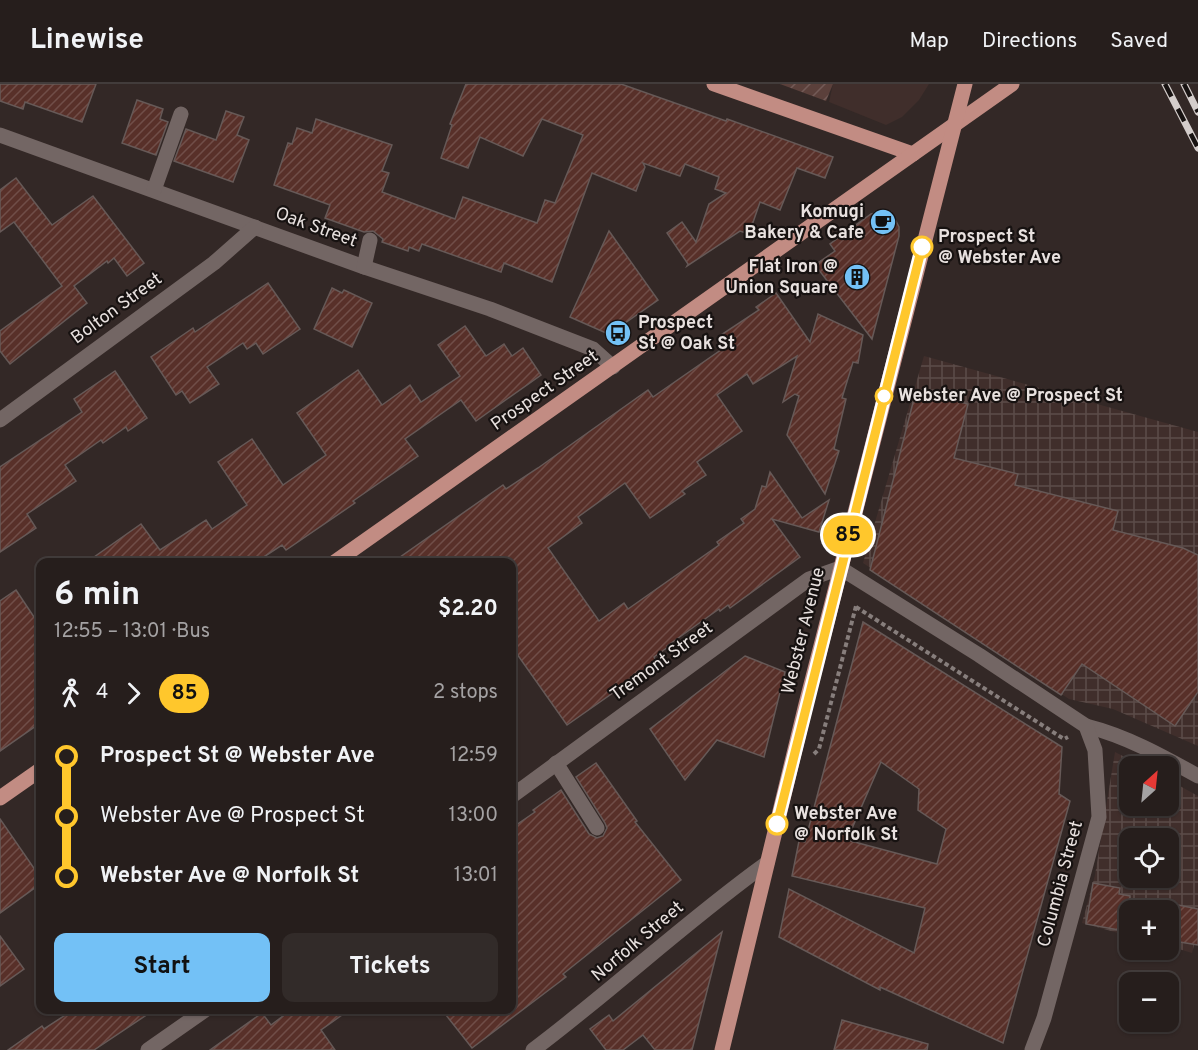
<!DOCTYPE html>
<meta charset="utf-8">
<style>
body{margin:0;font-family:Overpass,sans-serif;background:#322b29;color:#f1f3f6;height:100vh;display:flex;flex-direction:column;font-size:22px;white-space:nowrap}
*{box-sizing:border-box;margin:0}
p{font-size:20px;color:#a4a2a3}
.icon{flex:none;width:33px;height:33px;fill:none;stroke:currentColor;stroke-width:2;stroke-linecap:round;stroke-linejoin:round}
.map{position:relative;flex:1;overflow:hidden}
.side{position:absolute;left:36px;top:474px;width:480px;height:456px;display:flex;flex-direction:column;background:#261e1c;border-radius:12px;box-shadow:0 2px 4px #0004,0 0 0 2px #423c3b}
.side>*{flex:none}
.badge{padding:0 12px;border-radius:20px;font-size:21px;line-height:39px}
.needle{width:39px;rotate:27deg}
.fabs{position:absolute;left:1119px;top:672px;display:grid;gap:12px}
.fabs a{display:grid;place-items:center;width:60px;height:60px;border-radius:12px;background:#261e1c;box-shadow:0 2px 4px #0004,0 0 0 2px #423c3b;font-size:30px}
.map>.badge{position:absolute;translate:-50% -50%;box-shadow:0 0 0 3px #fff}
.legs{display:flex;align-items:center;gap:9px;height:66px;padding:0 18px;font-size:20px}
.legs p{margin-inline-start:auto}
.head{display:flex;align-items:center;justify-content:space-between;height:102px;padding:0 18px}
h1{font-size:33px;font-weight:700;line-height:45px}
.cta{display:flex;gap:12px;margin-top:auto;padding:12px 18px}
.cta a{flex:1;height:69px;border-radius:12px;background:#73c1f6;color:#111;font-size:24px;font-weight:700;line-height:69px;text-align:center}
.cta a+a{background:#322b29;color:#f1f3f6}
ul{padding:0 18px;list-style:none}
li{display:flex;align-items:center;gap:21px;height:60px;font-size:22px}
li i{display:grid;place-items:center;width:9px;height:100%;margin:0 8px;background:currentColor}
li i::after{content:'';width:15px;height:15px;margin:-8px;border:4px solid;border-radius:50%;background:#261e1c}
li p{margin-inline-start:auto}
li:first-child i{background:linear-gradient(#0000 50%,currentColor 0)}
li:last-child i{background:linear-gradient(currentColor 50%,#0000 0)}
header{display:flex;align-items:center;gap:36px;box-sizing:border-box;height:84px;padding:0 30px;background:#261e1c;border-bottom:2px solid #423c3b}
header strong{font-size:28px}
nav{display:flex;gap:33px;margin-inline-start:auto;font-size:21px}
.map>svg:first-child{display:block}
</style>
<header>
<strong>Linewise</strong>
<nav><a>Map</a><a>Directions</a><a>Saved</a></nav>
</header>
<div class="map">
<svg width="1198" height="966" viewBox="0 0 1198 966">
<defs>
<pattern id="industrial-grid" width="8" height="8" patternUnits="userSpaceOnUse" patternTransform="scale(1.5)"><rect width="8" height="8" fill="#402e2b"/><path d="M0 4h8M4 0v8" fill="none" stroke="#5c4c49"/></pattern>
<pattern id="garden-furrows" width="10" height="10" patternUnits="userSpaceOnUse" patternTransform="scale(1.5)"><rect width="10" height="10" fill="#5b403b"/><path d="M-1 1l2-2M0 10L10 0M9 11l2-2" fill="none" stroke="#735b57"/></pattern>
<pattern id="building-hatch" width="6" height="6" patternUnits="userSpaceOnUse" patternTransform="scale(1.5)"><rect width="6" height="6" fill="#583029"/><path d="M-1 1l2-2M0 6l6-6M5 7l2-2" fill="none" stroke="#704e48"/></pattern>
</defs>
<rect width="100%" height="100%" fill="#332826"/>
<!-- built -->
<polygon fill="#402e2b" points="833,0 929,0 919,16 902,33 886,41 829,18"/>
<!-- industrial -->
<g fill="url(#industrial-grid)" fill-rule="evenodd">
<polygon points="924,272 1198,348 1198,662 1113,625 1069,615 863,479"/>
<path d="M1115 668 1142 682H1130V722H1168L1169 696 1198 712V846L1192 869 1169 862 1168 826H1130L1129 852 1082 839 1095 791ZM1130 754H1168V794H1130Z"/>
</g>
<!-- garden -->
<polygon fill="url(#garden-furrows)" points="780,0 833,0 826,17"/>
<!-- building -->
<g fill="url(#building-hatch)" stroke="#665957" stroke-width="1.5" fill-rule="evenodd">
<polygon points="0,0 96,0 82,38 25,18 23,25 0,17"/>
<polygon points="466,0 621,0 726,37 727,35 833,73 825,94 797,84 780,126 760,118 749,150 740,147 687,182 688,180 667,149 682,138 696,158 709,120 726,109 715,105 719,93 685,80 680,92 643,79 645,83 636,107 592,89 552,198 504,179 501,188 422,160 419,167 409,163 408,167 382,158 383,155 373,147 364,148 325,134 330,121 274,101 288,59 292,60 297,44 312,49 316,35 392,61 382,87 389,89 382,108 455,135 463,113 537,139 545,116 555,119 583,51 542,35 523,72 480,53 468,84 441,74 452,41 450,40"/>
<polygon points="137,16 163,25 160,35 168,38 156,71 122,59"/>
<polygon points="226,27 244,33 237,51 249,56 233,98 174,77 186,45 216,56"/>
<polygon points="16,94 52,141 93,112 144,179 127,192 114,174 108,179 107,177 74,202 87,219 10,280 0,267 0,247 62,202 14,138 0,148 0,106"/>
<polygon points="880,128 896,137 899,143 899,152 872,255 815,181 835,167 830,160 871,130"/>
<polygon points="609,147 658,216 612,248 606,249 570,233"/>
<polygon points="268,199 300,245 263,270 256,259 247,265 243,259 207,283 219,300 190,319 182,307 176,311 151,273 193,244 195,248"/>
<polygon points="332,204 342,209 344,206 372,219 352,263 314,245"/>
<polygon points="776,209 810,258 818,230 863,251 858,279 853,278 842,314 846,315 834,365 839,367 825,410 787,351 799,312 795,310 783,318 797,272 753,300 747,290 717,311 742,347 697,378 706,391 682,407 685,410 650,434 625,399 578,433 582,439 548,464 599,537 624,519 628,525 719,461 717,458 744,439 741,435 755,425 762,402 766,403 770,388 802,434 829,416 819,448 772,435 800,473 730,524 728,521 720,527 719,525 667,562 668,563 654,573 657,578 567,641 512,563 512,478 393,478 503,401 506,405 538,384 648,306 653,313 725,263 718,253 759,226 756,223"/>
<polygon points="465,242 486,272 504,260 512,272 523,264 541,291 476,337 461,316 405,355 418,372 353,417 355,419 286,466 282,461 256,478 87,478 141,440 160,466 206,436 212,445 247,421 218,378 252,355 283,401 326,371 297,329 358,286 382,321 410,301 421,318 460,292 438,261"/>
<polygon points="115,287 147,334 128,347 126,343 103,359 101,356 65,381 76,397 27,430 36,444 0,468 0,383 82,328 74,315"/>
<polygon points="916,307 968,320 954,374 1018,390 1015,401 1118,427 1113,446 1183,464 1198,471 1198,608 1175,642 1082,580 1061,611 870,486"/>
<polygon points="16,506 40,542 40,639 0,667 0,517"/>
<path d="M863 538 1062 663 1059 710 1070 717 1003 959 880 903V906L779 853 789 805 914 869 925 824 792 792 799 757 805 758ZM881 678 919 705 918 726 946 745 937 780 847 756Z"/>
<polygon points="745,572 785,588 764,673 717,656 685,696 650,645"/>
<polygon points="596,679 637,737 635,738 681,796 563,890 566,893 472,964 442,926 512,926 512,744 535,728 533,726 561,706 589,750 597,754 603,752 607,744 605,739 576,693"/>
<polygon points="0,735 40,793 40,800 0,829"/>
<polygon points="1093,799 1120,804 1119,810 1130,812 1130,848 1086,840"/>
<polygon points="1168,819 1198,825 1198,861 1168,856"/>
<polygon points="722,848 692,966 655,966 643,951 623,966 606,966 590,945 609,931 613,937"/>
<polygon points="0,852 24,885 0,902"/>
<polygon points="73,926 154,926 94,966 8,966 42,942 44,945"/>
<polygon points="291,926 349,926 321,946 335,966 210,966 262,929 271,941"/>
<polygon points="842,936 928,960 927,966 834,966"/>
</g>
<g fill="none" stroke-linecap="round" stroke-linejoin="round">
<!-- path -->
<g stroke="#877e7c" stroke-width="4" stroke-dasharray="4.5 3" stroke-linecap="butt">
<polyline points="856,523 1064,655 1068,653"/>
<polyline points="814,670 819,665 856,522"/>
</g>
<!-- minor -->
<g stroke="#736664" stroke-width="15">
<polyline points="0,51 364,183 490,225 593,265 613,283"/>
<polyline points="154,106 181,30"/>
<polyline points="364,183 370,156"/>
<polyline points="0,336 214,179 255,143"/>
<path d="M1086 642C1126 652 1162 672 1198 692"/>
<polyline points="556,679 597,744"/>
<polyline points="512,712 809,495 840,484 979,571 1086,642 1095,666 1099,733 1044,934 1032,966"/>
<polyline points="148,966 205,926"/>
<path d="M533 966C613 906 686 837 767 779"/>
</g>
<!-- major -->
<g stroke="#c28c83" stroke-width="15">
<polyline points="714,0 913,70"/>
<polyline points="335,478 1012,0"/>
<polyline points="0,714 40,686"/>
<polyline points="722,966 806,620 965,0"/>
</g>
<!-- rail casing -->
<g stroke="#d4cdcb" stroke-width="7">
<g id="rail">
<polyline points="1165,0 1198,64"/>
<polyline points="1184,0 1198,28"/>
</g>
</g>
<!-- rail -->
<use href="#rail" stroke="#171211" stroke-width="4.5" stroke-dasharray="14" stroke-linecap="butt"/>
</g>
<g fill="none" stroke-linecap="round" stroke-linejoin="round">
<!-- line-1 casing -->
<g stroke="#fff" stroke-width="14">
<polyline id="line-1" points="777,740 922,163"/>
</g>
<!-- line-1 -->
<use href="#line-1" stroke="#ffc72c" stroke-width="9"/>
</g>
<!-- icons -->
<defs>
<g id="cafe-disc" transform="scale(1.35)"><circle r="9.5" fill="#73c1f6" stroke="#171211"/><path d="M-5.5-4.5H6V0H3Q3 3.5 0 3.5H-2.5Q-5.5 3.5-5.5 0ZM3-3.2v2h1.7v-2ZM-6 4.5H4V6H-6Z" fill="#111"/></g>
<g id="building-disc" transform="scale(1.35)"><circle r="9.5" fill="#73c1f6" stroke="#171211"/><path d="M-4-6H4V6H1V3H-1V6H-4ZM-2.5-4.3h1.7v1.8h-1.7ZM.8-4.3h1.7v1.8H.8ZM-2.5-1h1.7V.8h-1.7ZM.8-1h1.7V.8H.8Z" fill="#111"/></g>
<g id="bus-disc" transform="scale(1.35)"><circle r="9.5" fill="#73c1f6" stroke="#171211"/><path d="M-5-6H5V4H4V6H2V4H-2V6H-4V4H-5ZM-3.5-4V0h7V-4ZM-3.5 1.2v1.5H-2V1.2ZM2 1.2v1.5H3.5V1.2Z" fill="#111"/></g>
</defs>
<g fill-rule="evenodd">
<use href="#cafe-disc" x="883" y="138"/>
<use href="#building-disc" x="857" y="193"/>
<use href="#bus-disc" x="618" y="249"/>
</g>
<!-- markers -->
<g fill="#fff" stroke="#ffc72c" stroke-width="3">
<circle cx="922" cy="163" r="10"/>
<circle cx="884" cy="312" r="8"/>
<circle cx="777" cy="740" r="10"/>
</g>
<g text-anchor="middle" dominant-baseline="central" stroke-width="4.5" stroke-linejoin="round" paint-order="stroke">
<!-- poi labels -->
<g font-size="18" font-weight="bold" fill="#e8e1df" stroke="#171211" text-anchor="end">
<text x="864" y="128">Komugi<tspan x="864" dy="21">Bakery &amp; Cafe</tspan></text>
<text x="838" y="183">Flat Iron @<tspan x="838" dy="21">Union Square</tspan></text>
<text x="638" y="239" text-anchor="start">Prospect<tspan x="638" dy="21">St @ Oak St</tspan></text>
</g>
<!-- street labels -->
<g font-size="18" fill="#e8e1df" stroke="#171211">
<text transform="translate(316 144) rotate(20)">Oak Street</text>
<text transform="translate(117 225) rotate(-36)">Bolton Street</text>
<text transform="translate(545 307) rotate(-35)">Prospect Street</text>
<text transform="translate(804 547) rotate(-76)">Webster Avenue</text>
<text transform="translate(662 578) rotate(-36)">Tremont Street</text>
<text transform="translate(1061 800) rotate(-75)">Columbia Street</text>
<text transform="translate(638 858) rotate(-40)">Norfolk Street</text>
</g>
<!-- stop labels -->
<g font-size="18" font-weight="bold" fill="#e8e1df" stroke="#171211" text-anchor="start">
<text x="938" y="153">Prospect St<tspan x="938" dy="21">@ Webster Ave</tspan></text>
<text x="898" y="312">Webster Ave @ Prospect St</text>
<text x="794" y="730">Webster Ave<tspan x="794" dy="21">@ Norfolk St</tspan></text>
</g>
</g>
</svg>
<div class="fabs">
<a><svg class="needle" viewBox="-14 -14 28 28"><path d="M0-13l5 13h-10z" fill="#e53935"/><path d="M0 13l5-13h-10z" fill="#a4a2a3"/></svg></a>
<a><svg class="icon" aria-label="locate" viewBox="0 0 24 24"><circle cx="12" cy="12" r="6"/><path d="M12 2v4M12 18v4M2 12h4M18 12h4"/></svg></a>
<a>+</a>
<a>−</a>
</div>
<b class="badge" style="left:848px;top:451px;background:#ffc72c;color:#111">85</b>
<section class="side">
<div class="head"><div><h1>6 min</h1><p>12:55 – 13:01 · Bus</p></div><b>$2.20</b></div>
<div class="legs"><svg class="icon" aria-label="walk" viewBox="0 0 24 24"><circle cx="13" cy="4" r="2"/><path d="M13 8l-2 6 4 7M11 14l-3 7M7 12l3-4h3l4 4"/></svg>4<svg class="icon" aria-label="forward" viewBox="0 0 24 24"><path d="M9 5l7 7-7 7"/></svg><b class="badge" style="background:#ffc72c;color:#111">85</b><p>2 stops</p></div>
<ul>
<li><i style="color:#ffc72c"></i><b>Prospect St @ Webster Ave</b><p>12:59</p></li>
<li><i style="color:#ffc72c"></i><span>Webster Ave @ Prospect St</span><p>13:00</p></li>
<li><i style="color:#ffc72c"></i><b>Webster Ave @ Norfolk St</b><p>13:01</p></li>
</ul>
<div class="cta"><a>Start</a><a>Tickets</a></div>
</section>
</div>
